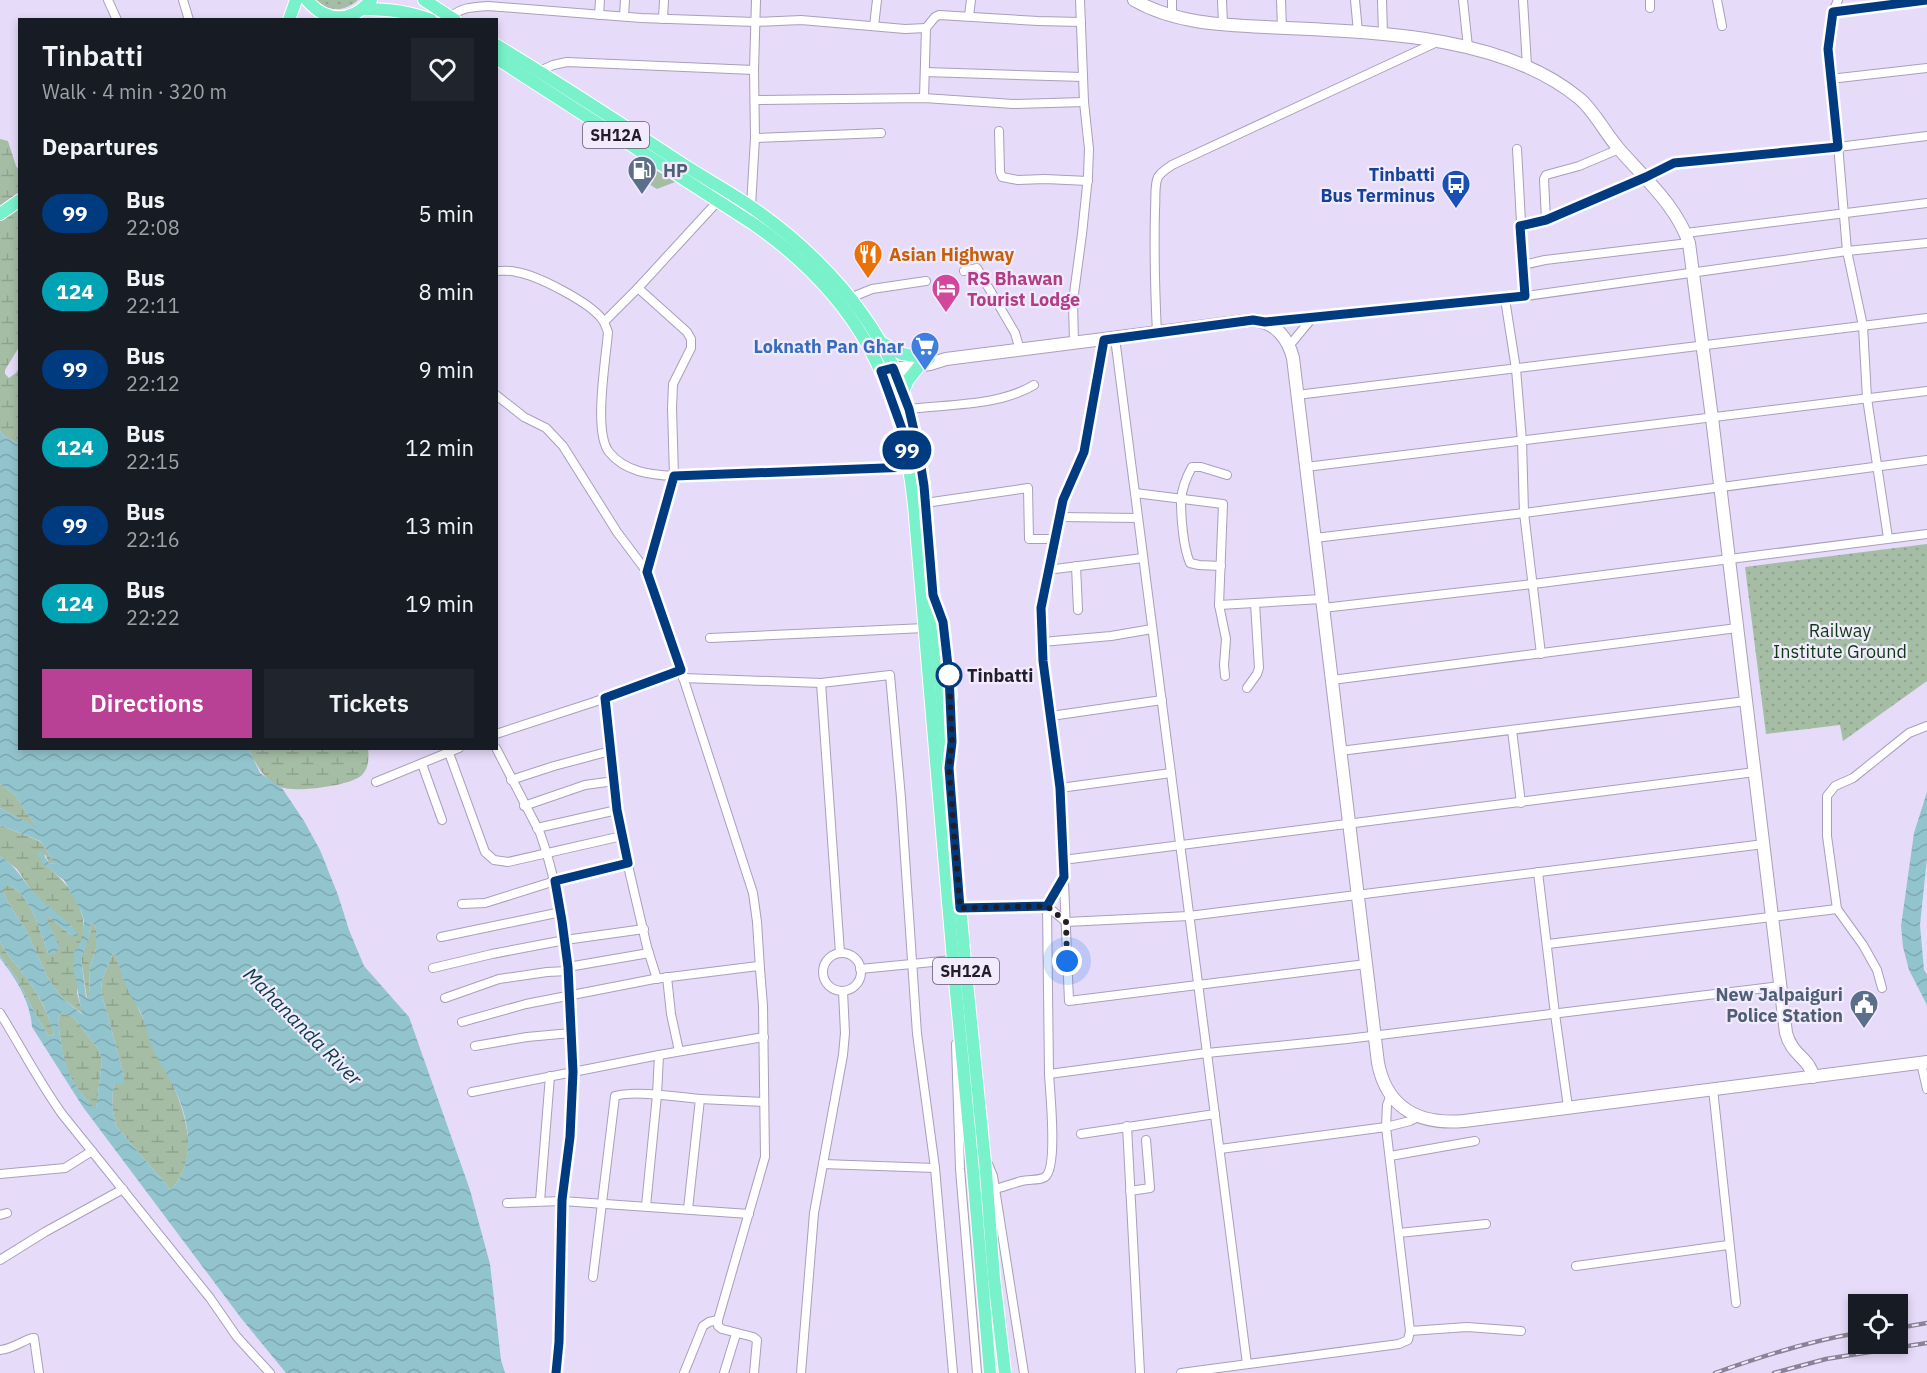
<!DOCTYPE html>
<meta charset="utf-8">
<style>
body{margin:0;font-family:"IBM Plex Sans",sans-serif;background:#20242c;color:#f1f3f6;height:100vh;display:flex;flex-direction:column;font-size:22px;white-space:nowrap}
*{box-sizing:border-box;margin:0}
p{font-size:20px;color:#9ea1a6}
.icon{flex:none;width:33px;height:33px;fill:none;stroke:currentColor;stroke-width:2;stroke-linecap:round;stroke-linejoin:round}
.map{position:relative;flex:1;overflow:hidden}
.sheet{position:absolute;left:18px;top:18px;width:480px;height:732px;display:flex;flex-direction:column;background:#171b24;border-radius:0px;box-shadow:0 3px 9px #0003}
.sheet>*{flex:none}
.badge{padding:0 12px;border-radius:20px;font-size:21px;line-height:39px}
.buttons{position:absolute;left:1848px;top:1294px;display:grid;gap:12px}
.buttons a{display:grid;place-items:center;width:60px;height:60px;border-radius:0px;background:#171b24;box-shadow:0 3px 9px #0003;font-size:30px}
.you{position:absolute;width:30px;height:30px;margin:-15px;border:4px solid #fff;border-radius:50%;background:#1a73e8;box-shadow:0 0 0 9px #1a73e833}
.map>.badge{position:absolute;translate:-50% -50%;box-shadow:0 0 0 3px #fff}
h2{padding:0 24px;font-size:22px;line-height:54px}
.round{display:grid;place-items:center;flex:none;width:63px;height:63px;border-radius:0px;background:#20242c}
.head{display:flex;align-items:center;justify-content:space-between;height:102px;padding:0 24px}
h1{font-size:28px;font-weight:600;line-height:45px}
.action{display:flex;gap:12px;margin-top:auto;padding:12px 24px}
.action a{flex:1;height:69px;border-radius:0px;background:#b94195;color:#fff;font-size:24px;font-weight:600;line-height:69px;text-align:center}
.action a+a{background:#20242c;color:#f1f3f6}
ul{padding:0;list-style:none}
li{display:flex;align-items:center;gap:18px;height:78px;padding:0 24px}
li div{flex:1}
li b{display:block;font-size:22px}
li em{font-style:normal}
li .badge{min-width:66px;font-weight:700;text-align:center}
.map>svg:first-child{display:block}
</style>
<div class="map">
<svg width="1927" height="1373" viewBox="0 0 1927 1373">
<defs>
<pattern id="wetland-marsh" width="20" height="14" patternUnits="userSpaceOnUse" patternTransform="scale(1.5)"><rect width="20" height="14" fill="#a5bda5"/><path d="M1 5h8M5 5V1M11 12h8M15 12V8" fill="none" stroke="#8ea28e"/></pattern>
<pattern id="park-dots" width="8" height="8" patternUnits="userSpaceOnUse" patternTransform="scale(1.5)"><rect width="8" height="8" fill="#a5bda5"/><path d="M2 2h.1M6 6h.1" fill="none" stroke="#8ea28e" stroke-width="1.8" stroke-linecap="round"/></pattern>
<pattern id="water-waves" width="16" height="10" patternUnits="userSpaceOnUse" patternTransform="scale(1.5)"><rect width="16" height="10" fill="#92c4ce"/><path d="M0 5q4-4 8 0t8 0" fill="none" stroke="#7ea8b1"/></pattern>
</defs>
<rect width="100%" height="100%" fill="#e6dbf9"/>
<!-- grass -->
<polygon fill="#a5bda5" points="639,160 675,182 657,189 641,179"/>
<!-- wetland -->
<g fill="url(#wetland-marsh)">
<polygon points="0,139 8,141 16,166 19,170 19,347 5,370 5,374 9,378 16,373 19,368 19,444 4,436 0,431"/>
<path d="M249 749H368C369 757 369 768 362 775 351 786 294 793 281 787 262 778 257 766 249 749Z"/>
<polygon points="0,784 15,795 37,828 0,808"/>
<path d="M0 825 39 841 43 844 54 864 49 863 45 854 43 864C65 879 84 903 84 931L77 993 83 1014 62 998 48 978 26 930 7 901 4 893V886L10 885C32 899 40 930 48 953L54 934 49 928 45 914 71 935 31 890 17 869 0 856Z"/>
<polygon points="91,923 94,924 96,929 96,949 90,967 89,996 87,999 81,958 89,935"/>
<path d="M0 942C9 959 24 972 34 989 43 1003 49 1018 54 1033L52 1036 48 1035 36 1015 16 977 0 955Z"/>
<path d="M113 953 116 955C120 975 131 991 139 1010 148 1028 156 1046 164 1065 182 1104 204 1152 171 1190L116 1126C113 1114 110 1095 115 1083H117L124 1076 101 991 102 980Z"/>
<path d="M61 1013 73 1017 99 1050 102 1061 96 1110C71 1083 65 1073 60 1036 59 1027 56 1021 61 1013Z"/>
</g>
<!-- park -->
<g fill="url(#park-dots)">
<path d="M314 0H358C343 13 329 11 314 0Z"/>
<polygon points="1927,544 1927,681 1843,741 1840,725 1766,734 1745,567"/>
</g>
<!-- water -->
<g fill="url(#water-waves)" fill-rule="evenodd">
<path d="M0 431 4 436 19 444 20 748 249 749 260 773 282 788 304 821 320 850 338 895 349 930 364 966 409 1017 470 1190 490 1264 501 1360 505 1373H286L241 1318 83 1107 32 1027C30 1000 16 979 0 958V955L16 977 36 1015 48 1035 52 1036 54 1034C49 1018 43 1002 34 989 24 972 9 959 0 942V856C18 867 25 885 39 898 52 911 69 919 78 935L75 937 71 935 46 915C49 927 56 936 59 948L54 955 48 953C40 930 32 899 10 885L4 887V893L7 901 26 930 48 978 62 998 82 1014 73 965 75 950 83 938 84 921 81 911 64 880 43 864 38 854V851H41L49 863 54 864 43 844 40 841 0 825V808L36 827 15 795 0 784ZM91 923 94 924 96 929V949L90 967 89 996 87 998 86 997 81 958 88 941ZM113 953 116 955C119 970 125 985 132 998 136 1005 141 1011 143 1018 147 1028 148 1039 153 1049 159 1063 169 1076 175 1090 190 1120 196 1163 171 1190L116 1126C113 1114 110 1095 115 1083L121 1085 124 1082V1076L101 991 102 980ZM61 1013 73 1017 99 1050 102 1061 96 1109C71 1085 65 1069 60 1036 59 1027 56 1021 61 1013Z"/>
<polygon points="1927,792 1927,858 1920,925 1924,970 1927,974 1927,1005 1909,970 1903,947 1901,926 1914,833"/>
</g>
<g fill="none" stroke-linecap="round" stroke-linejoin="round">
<!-- street casing -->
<g stroke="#a99fbb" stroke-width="10">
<g id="street">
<polyline points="108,0 117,20"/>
<polyline points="183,0 189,20"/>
<polyline points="1222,0 1223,24"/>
<polyline points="1281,0 1282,28"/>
<polyline points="1355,0 1358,32"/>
<polyline points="1382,0 1383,34"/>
<polyline points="1463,0 1468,47"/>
<polyline points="1523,0 1527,66"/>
<polyline points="1650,0 1650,8"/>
<polyline points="1717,0 1722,26"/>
<polyline points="1838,0 1833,12 1828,49 1830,79 1836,121 1847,251 1863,326 1867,398 1888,538"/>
<polyline points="1833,12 1927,0"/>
<polyline points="599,15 600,0"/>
<polyline points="624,16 625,0"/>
<polyline points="969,16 971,0"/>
<polyline points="1172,16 1172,0"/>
<path d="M450 17C462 7 474 7 488 6L641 18 755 22 801 20 905 29 926 28"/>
<polyline points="663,19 664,0"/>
<polyline points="874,26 877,0"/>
<polyline points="540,71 553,65 567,62 754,70"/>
<polyline points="925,72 1083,77"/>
<polyline points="1830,79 1927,68"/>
<polyline points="924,98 926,28 935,17 939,15 1038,21 1081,22"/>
<polyline points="756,100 924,98 1013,104 1084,102"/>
<polyline points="999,131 1000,172 1002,177 1018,180 1045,179 1088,181"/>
<polyline points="755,138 881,133"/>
<polyline points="1517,149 1525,295"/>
<polyline points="751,206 755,138 754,70 756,0"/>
<polyline points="1546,220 1544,179 1546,175 1579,166 1619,149"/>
<polyline points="1520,226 1546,220 1646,178 1674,163 1838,147 1927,136"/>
<polyline points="1686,233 1927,203"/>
<polyline points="1523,265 1545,260 1689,243"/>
<path d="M496 271C503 271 510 270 516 272 537 275 589 302 602 319 605 323 606 327 608 332 606 359 593 432 609 452 625 472 651 475 674 476L910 467"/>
<polyline points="964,271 977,268 1015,333 1020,350"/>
<polyline points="638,288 687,332 691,339 691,348 673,384 672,408 674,476 647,572"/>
<polyline points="850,298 872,289 926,281"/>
<polyline points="1505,299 1516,369 1522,441 1524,513 1541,654"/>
<polyline points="605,321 638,288 718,201"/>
<polyline points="1266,322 1505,299 1847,251 1927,243"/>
<path d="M1157 333C1155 292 1154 250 1155 209 1156 199 1154 185 1158 177 1161 172 1168 168 1172 165L1437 42"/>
<polyline points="1115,338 1247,1364"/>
<polyline points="1104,340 1084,452 1063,500 1041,608 1043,661 1060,788 1069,1001 1366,964"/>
<polyline points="1074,343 1073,301 1082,234 1088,176 1089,149 1084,102 1080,0"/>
<polyline points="1289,346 1313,317"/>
<polyline points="496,395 524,417 546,428 563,446 617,532 647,572 659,603 753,893 757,922 760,969"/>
<path d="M1297 395C1507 370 1717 343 1927 318"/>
<path d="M909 409C949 404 999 406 1034 385"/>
<polyline points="1306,467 1927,391"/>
<polyline points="1135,493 1223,504 1219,605 1226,639 1224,665 1225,676"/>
<polyline points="925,503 1028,488 1029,539 1054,539"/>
<polyline points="1059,517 1138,518"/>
<polyline points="1315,538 1524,513 1927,460"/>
<polyline points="1076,566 1078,610"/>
<path d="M1221 566 1199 565 1190 563C1183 547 1181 517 1181 500 1182 489 1187 476 1192 467H1201L1227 475"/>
<polyline points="1047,570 1143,558"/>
<polyline points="1219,605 1322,599"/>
<polyline points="1323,608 1533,584 1927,534"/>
<polyline points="710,638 925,628"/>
<polyline points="1042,642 1111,636 1152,629"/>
<polyline points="683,678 821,683 890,675 901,798 917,1034 935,1168 953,1373"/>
<polyline points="1332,680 1737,628"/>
<polyline points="821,683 840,953"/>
<polyline points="1247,688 1257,674 1259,668 1255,603"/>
<polyline points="605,698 622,840 647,947 657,979"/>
<polyline points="1051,716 1162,700"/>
<polyline points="1512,730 1521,803"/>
<polyline points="496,734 594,702 681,670"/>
<polyline points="496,748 540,833 547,854 559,900 568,967 573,1072 572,1117 562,1201 559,1342 556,1373"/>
<polyline points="1340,751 1746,701"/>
<polyline points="449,753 485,852 494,860 508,862 622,836"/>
<polyline points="422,764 442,820"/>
<polyline points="511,780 554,766 610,751"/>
<polyline points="376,782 459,748"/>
<polyline points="1060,788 1171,773"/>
<polyline points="524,806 585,785 614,781"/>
<polyline points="537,828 617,810"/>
<polyline points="1063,860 1755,772"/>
<polyline points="1538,872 1555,1014 1568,1107"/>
<polyline points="1063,877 1047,906 1049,1074 1207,1053 1347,1039 1781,986"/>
<polyline points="462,904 485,903 555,881 628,863"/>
<polyline points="960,908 1047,906 1066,922 1189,916 1764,844"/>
<polyline points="441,937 561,912"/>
<polyline points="1548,944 1837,909"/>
<circle cx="842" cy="972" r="19"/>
<polyline points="568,967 649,953"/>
<polyline points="433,968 492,954 565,940 644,929"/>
<polyline points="860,969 953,960"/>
<polyline points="667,977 671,1014 679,1051"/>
<polyline points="1882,988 1877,970 1863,945 1837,909 1827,836 1827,796 1835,786 1853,778 1909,733 1927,726"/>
<polyline points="445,998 499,979 547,972 568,971"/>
<path d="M0 1013C21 1047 39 1082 62 1114L210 1298 237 1337 270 1373"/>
<polyline points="462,1022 526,1004 654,979 758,966 760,969 763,1006 765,1157 718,1320 718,1326 722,1329 753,1337 757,1340 754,1373"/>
<polyline points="956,1044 960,1169 977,1373"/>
<polyline points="475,1046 527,1037 571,1033"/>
<polyline points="1921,1063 1927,1089"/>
<polyline points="1713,1089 1736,1303"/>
<polyline points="472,1092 659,1055 764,1037"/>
<polyline points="700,1099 764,1102"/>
<polyline points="1127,1126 1140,1373"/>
<polyline points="1081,1134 1215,1114"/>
<polyline points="1220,1149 1386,1127 1410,1121 1418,1117"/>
<polyline points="1390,1156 1475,1141"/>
<polyline points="823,1164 935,1168"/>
<polyline points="988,1164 993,1176 1024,1373"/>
<polyline points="0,1174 65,1168 92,1151"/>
<path d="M995 1189C1004 1187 1013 1183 1022 1181 1029 1179 1039 1181 1045 1177 1058 1168 1050 1092 1049 1074"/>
<polyline points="1130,1191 1150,1188 1146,1140"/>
<polyline points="540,1201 550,1076"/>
<polyline points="507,1203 562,1201 749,1214"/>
<polyline points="646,1206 657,1095 659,1055"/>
<polyline points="0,1215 7,1213"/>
<polyline points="1399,1233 1486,1224"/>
<polyline points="0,1260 45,1232 123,1189"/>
<polyline points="1576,1266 1728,1245"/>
<path d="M593 1277 615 1096C634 1090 679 1097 700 1099L688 1209"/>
<polyline points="1410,1331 1467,1327 1521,1331"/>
<path d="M0 1350C14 1349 26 1338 34 1338L39 1373"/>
<polyline points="684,1373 703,1326 709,1322 718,1320"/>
<polyline points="724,1373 736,1334"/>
<polyline points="801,1373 814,1213 843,1055 845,1033 843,991"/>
<polyline points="1181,1373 1399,1344 1408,1340 1410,1331 1386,1127 1387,1105 1391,1095"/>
</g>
</g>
<!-- secondary casing -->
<g stroke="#a99fbb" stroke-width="14">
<g id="secondary">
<path d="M1134 0C1174 23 1221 25 1266 27 1365 32 1500 32 1580 99 1595 112 1605 133 1619 149 1644 178 1676 205 1689 243L1712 418 1786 1033C1792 1056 1810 1058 1813 1077"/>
<path d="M881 371 930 364 946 359 1253 320C1275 322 1288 338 1293 358L1378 1063C1387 1109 1420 1125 1464 1121L1927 1062"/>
</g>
</g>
<!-- primary casing -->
<g stroke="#fff" stroke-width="14">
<g id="primary">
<path d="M307 0C326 23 352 23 371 0"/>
<polyline points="424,0 455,20"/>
<path d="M363 9C387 9 409 11 431 20"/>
<polyline points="289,20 296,0"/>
<path d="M496 45C559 83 620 123 681 163 704 178 728 191 750 206 817 252 877 316 904 393 914 424 920 455 924 486L965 962 986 1172 994 1278 1005 1373"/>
<path d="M496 58 755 225C857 297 901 381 914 505L953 960 973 1171 990 1373"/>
<polyline points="0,214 20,200"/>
<polyline points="882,343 902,354 929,358"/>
<polyline points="903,391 908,380 920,365"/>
<polyline points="946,649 951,697"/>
</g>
</g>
<!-- street -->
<use href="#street" stroke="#fff" stroke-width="8"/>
<!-- secondary -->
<use href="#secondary" stroke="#fff" stroke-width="12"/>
<!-- primary -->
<use href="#primary" stroke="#79f1ca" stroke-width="12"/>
<!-- rail casing -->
<g stroke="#8a8398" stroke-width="4.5">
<g id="rail">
<polyline points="1898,1328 1927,1323"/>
<path d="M1715 1373C1762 1356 1809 1341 1858 1333"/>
<polyline points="1774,1373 1826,1359 1927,1343"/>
</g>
</g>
<!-- rail -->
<use href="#rail" stroke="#f1ebfd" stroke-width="2" stroke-dasharray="7" stroke-linecap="butt"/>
</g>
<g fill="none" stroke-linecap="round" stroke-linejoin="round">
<!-- line casing -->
<g stroke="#fff" stroke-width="14">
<polyline id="line" points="556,1373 559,1342 562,1200 570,1137 573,1072 568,967 562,921 555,881 628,863 617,810 605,698 681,670 647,572 674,476 910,467 902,429 881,371 893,368 909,409 918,448 924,486 933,595 943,622 949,675 952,742 949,768 960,908 1047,906 1064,877 1060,788 1043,661 1041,608 1063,500 1084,452 1104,340 1253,320 1265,322 1525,296 1520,226 1546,220 1646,177 1674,163 1838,147 1828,49 1833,12 1927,0"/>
</g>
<!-- line -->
<use href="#line" stroke="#003b80" stroke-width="9"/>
<!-- walk -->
<polyline stroke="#221e29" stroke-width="6" stroke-dasharray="0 10.8" points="949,675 952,742 949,768 960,908 1047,906 1066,922 1067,961"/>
</g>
<!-- icons -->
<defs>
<g id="fuel-pin" transform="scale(1.5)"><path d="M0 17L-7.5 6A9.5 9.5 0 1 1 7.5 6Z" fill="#5c6f8a" stroke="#f1ebfd"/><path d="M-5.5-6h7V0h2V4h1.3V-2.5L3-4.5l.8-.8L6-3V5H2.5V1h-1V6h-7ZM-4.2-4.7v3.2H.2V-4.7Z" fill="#fff"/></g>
<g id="bus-pin" transform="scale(1.5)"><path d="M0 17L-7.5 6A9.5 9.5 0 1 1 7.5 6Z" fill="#1a4fb4" stroke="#f1ebfd"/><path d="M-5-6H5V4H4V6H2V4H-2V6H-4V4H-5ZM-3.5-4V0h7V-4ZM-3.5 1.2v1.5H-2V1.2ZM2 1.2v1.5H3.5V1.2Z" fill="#fff"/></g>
<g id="restaurant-pin" transform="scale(1.5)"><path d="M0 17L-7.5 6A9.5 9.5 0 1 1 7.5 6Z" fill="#e8710a" stroke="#f1ebfd"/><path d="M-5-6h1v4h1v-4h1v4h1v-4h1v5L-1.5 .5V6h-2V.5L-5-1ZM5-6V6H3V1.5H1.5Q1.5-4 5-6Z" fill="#fff"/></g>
<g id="hotel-pin" transform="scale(1.5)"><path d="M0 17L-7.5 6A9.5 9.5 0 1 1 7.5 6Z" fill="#d1479c" stroke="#f1ebfd"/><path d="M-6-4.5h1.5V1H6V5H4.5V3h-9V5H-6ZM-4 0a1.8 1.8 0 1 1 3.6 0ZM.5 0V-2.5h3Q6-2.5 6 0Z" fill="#fff"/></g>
<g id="supermarket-pin" transform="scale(1.5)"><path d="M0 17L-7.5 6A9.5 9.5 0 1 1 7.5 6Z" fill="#3f7fe0" stroke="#f1ebfd"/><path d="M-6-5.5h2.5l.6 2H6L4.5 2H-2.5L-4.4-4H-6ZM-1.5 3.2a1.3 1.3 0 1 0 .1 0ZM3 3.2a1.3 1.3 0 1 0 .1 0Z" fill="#fff"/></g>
<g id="civic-pin" transform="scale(1.5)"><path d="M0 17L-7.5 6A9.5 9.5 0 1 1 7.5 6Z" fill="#5c6f8a" stroke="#f1ebfd"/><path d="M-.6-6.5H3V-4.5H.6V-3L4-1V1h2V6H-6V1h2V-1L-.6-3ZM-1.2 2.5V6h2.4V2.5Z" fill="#fff"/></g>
</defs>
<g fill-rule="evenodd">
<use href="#fuel-pin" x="642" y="170"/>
<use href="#bus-pin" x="1456" y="184"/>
<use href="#restaurant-pin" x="868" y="254"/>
<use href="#hotel-pin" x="946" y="288"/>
<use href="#supermarket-pin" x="925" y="346"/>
<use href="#civic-pin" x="1864" y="1004"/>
</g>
<!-- markers -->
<circle fill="#fff" stroke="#003b80" stroke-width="3" cx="949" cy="675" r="12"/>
<g text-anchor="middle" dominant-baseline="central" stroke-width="4.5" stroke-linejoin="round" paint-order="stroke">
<!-- shield labels -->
<g fill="#f1ebfd" stroke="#605c69" stroke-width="1.5">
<rect x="583" y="122" width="66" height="26" rx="4.5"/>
<rect x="933" y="958" width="66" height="26" rx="4.5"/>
</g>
<g font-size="16" font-weight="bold" fill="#221e29">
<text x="616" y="135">SH12A</text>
<text x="966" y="971">SH12A</text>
</g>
<!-- service labels -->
<g font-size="18" font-weight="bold" fill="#4e5e75" stroke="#f1ebfd" text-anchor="start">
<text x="663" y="170">HP</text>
<text x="1843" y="994" text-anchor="end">New Jalpaiguri<tspan x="1843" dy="21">Police Station</tspan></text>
</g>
<!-- transit labels -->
<g font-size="18" font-weight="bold" fill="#164399" stroke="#f1ebfd" text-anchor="end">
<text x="1435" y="174">Tinbatti<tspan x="1435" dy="21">Bus Terminus</tspan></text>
</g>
<!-- food labels -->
<g font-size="18" font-weight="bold" fill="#c56008" stroke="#f1ebfd" text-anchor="start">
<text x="889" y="254">Asian Highway</text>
</g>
<!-- hotel labels -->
<g font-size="18" font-weight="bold" fill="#b23c85" stroke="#f1ebfd" text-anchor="start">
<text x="967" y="278">RS Bhawan<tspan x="967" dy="21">Tourist Lodge</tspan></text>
</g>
<!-- shop labels -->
<g font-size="18" font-weight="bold" fill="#366cbe" stroke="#f1ebfd" text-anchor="end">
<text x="904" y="346">Loknath Pan Ghar</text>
</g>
<!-- park labels -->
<g font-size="18" fill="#0d3a11" stroke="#f1ebfd">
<text x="1840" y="630">Railway<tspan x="1840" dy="21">Institute Ground</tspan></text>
</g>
<!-- stop labels -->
<g font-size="18" font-weight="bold" fill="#221e29" stroke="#f1ebfd" text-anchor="start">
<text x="967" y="675">Tinbatti</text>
</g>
<!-- water labels -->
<g font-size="20" font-style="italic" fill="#0a3a41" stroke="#f1ebfd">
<text transform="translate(303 1026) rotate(45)">Mahananda River</text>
</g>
</g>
</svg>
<div class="buttons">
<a><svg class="icon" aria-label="locate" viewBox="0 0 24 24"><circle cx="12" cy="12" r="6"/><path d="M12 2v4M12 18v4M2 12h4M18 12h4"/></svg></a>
</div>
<div class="you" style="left:1067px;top:961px"></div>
<b class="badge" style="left:907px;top:450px;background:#003b80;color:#fff">99</b>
<section class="sheet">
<div class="head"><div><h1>Tinbatti</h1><p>Walk · 4 min · 320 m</p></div><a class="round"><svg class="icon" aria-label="heart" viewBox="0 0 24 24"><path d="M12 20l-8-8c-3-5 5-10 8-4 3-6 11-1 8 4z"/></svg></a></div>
<h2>Departures</h2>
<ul>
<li><span class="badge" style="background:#003b80;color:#fff">99</span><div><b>Bus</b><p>22:08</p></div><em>5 min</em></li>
<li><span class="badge" style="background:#00a3b4;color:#fff">124</span><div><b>Bus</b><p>22:11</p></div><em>8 min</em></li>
<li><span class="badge" style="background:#003b80;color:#fff">99</span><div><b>Bus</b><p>22:12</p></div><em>9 min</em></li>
<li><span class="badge" style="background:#00a3b4;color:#fff">124</span><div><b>Bus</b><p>22:15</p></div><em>12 min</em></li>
<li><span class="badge" style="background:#003b80;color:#fff">99</span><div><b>Bus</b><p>22:16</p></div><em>13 min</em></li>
<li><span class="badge" style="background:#00a3b4;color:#fff">124</span><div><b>Bus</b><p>22:22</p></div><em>19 min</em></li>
</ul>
<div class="action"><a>Directions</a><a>Tickets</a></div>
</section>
</div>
